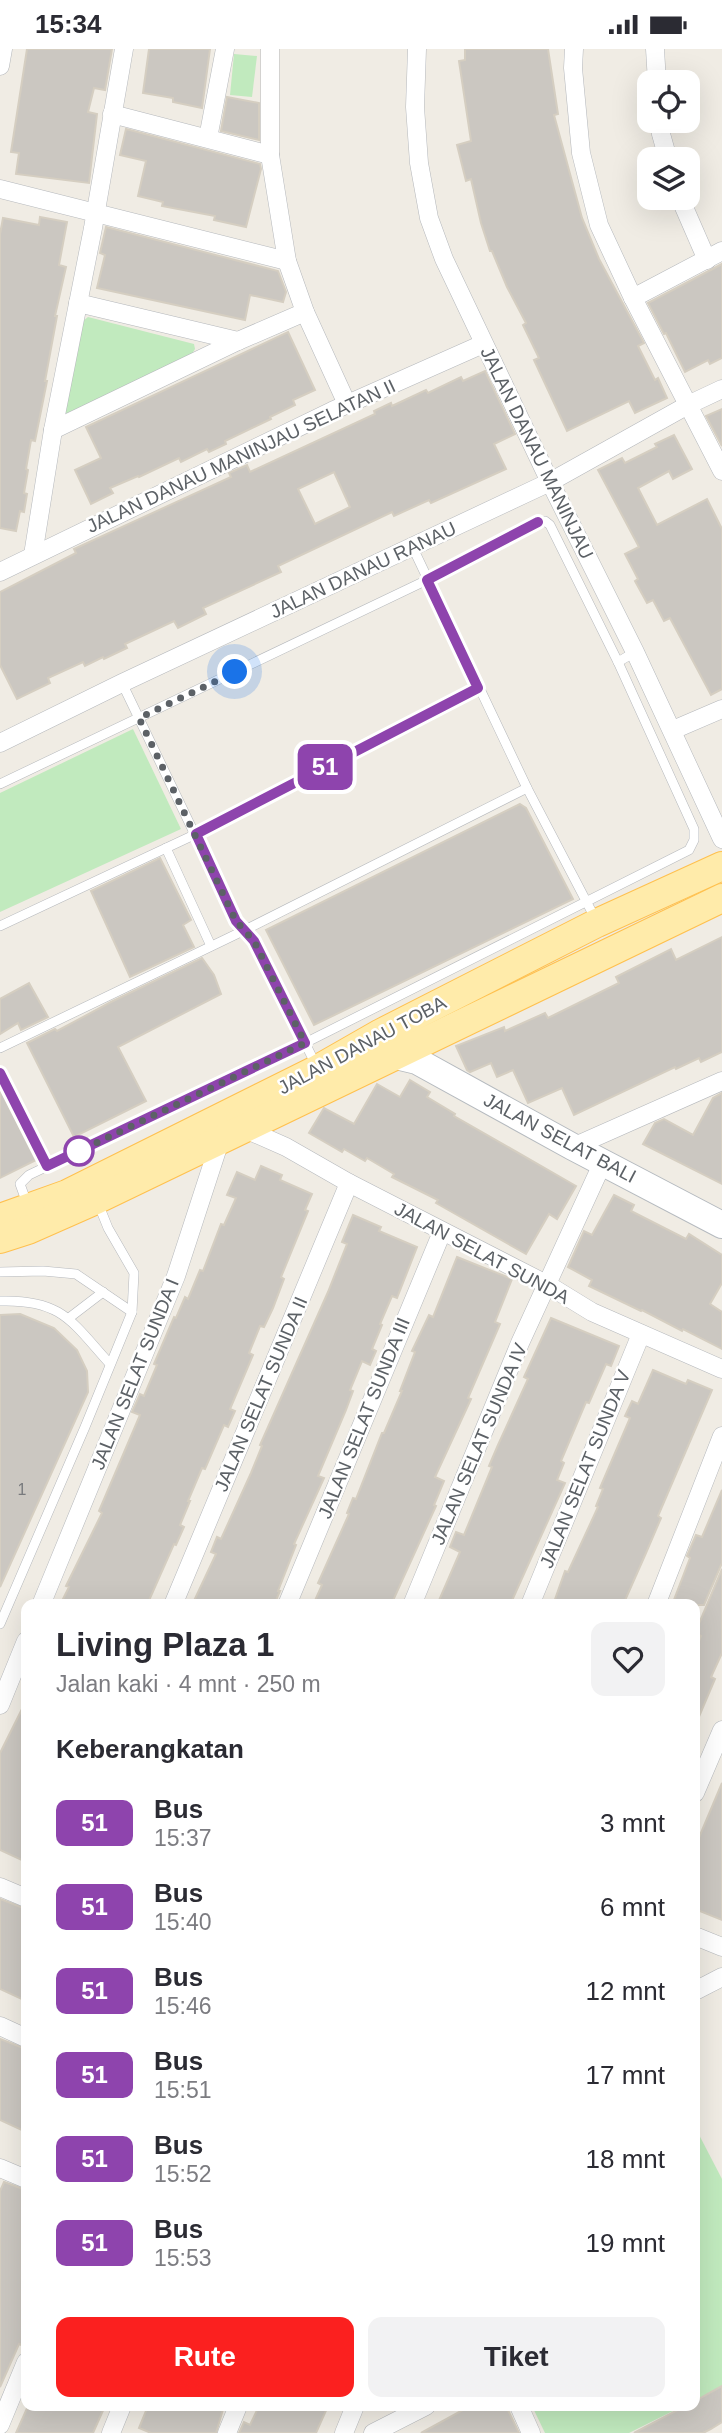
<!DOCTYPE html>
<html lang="id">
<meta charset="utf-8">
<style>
body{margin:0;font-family:Arial,sans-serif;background:#f2f2f3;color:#2b2b33;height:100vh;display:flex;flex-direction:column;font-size:26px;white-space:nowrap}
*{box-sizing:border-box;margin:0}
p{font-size:23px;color:#7c7c81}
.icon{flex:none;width:38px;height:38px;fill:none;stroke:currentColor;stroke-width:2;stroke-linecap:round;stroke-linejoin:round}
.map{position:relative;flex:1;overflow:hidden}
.details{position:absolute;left:21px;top:1550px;width:679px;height:812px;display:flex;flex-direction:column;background:#fff;border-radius:14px;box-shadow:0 7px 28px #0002}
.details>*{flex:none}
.badge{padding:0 14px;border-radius:10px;font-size:24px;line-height:46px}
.buttons{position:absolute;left:637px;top:21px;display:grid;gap:14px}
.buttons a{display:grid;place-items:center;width:63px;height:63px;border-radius:14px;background:#fff;box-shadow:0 7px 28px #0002;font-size:35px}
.you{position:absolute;width:35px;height:35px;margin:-18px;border:5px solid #fff;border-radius:50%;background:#1a73e8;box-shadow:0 0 0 10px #1a73e833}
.map>.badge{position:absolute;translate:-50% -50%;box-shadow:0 0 0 4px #fff}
h2{padding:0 35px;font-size:26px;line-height:63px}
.round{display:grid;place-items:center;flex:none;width:74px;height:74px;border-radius:14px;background:#f2f2f3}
.summary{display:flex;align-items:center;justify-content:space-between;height:119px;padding:0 35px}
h1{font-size:33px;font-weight:700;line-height:52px}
.action{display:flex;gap:14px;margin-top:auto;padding:14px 35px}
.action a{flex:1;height:80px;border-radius:14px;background:#fb201f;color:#fff;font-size:28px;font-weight:700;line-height:80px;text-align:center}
.action a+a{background:#f2f2f3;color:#2b2b33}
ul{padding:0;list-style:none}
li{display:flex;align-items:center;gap:21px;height:84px;padding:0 35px}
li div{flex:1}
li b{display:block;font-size:26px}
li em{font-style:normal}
li .badge{min-width:77px;font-weight:700;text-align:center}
.status{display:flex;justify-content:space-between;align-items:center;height:49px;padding:0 35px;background:#fff;direction:ltr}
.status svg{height:19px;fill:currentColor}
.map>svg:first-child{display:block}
</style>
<div class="status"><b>15:34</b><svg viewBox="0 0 49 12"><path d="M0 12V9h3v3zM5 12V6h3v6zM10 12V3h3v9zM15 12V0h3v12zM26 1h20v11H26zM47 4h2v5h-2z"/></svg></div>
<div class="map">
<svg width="722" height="2384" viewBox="0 0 722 2384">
<rect width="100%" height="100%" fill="#f0ece4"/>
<!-- green -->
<g fill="#c1eabe">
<polygon points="234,5 257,7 252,48 230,46"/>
<polygon points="88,268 194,295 195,300 192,305 70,368 65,364 83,272"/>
<polygon points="133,680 181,780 0,863 0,744"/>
<polygon points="695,2078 722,2130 722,2338 695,2351"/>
<polygon points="532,2357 683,2357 629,2384 545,2384"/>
</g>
<!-- building -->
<g fill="#cbc7c1" stroke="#d5cec1" stroke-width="2" fill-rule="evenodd">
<polygon points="27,0 112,0 105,41 94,39 88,63 97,65 89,134 16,125 19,104 11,103"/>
<polygon points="149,0 210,0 202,59 173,53 173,49 143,44"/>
<polygon points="465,0 548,0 558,65 554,66 582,169 599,210 644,294 638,297 655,331 658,329 667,349 635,364 629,352 567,382 534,311 539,309 523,276 526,274 507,238 492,202 490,202 481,174 471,130 466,132 457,96 471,92 459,12 465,11"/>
<polygon points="227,48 259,54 259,91 221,82"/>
<polygon points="126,80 260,115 261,120 246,178 214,171 215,167 162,157 163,153 138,147 146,112 120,106"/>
<polygon points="40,168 67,173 59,216 66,218 55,267 57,267 45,332 47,332 35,392 31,391 26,420 28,421 24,444 27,445 24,463 20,462 16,482 0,479 0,185 3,169 39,176"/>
<polygon points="106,178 278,222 286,243 283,253 250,246 245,271 97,239 105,206 100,204"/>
<polygon points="722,215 722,309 710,315 708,311 685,323 666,284 664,285 648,254"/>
<polygon points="288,283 315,341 293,351 295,356 270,368 271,370 225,392 226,395 209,403 207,400 181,413 179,409 139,428 138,427 110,439 113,444 91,455 75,421 101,409 86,378"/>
<path d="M485 322 515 385 494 395 506 420 431 454 429 451 394 467 392 463 278 517 281 523 203 559 206 565 178 579 174 572 125 595 127 599 104 610 103 608 85 617 83 613 48 629 50 634 17 650 0 616V543L76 504 74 500 231 428 229 424 247 416 250 423 375 365 374 362 391 354 392 357 426 341 428 344 461 328 463 332ZM334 423 350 458 315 475 298 440Z"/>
<polygon points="722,360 722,397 706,367"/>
<polygon points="674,386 692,420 673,430 669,422 638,439 657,476 707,450 722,480 722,640 711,646 670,569 664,572 653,551 647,554 635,532 638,530 625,505 639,498 598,421 622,409 625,414 657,398 655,395"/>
<polygon points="520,755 526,759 573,850 314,976 266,881"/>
<polygon points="160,809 191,871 183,876 194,898 130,928 91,842"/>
<polygon points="722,888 722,1003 701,1013 699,1009 676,1020 675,1018 574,1066 562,1039 528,1054 513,1021 497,1028 491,1014 470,1023 467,1021 456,997 504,978 505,982 545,964 548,969 619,934 616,928 671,900 676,911"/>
<polygon points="202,909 214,926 221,945 118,998 146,1052 74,1088 27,994 55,980 57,982 111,953"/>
<polygon points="29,934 48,968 21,981 18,974 0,985 0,950"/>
<polygon points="410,1031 430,1043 427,1048 455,1065 454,1067 576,1137 557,1170 549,1165 526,1205 436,1154 438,1151 392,1128 394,1125 367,1109 365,1112 344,1100 342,1103 309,1084 324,1059 354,1075 377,1035 400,1048"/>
<polygon points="0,1040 36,1111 0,1129"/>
<polygon points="722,1044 722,1135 643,1095 655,1074 664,1070 693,1086 713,1049"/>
<polygon points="261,1117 282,1126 280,1131 312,1145 305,1161 308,1162 281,1228 284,1230 273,1259 264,1278 260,1277 249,1304 253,1306 230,1360 235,1362 228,1378 224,1376 205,1420 202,1419 188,1452 190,1452 180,1476 184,1478 176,1496 174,1495 147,1556 60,1556 69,1538 66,1537 102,1464 99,1462 140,1366 132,1363 140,1345 144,1347 157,1316 154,1315 174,1268 176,1269 185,1248 188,1250 200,1221 203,1222 221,1175 224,1176 236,1149 227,1146 237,1123 255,1131"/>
<polygon points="614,1146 634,1156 631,1162 686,1190 689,1185 722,1206 722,1234 710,1255 722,1263 722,1300 683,1280 682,1282 642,1261 641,1262 589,1237 592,1231 568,1218 584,1182 592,1186"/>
<polygon points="353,1166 381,1178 379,1182 417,1198 397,1249 392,1247 380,1275 382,1276 372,1300 376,1302 370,1316 362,1312 350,1341 353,1342 346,1361 318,1427 324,1429 294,1495 296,1496 278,1542 280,1542 274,1556 192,1556 216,1505 211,1503 217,1488 221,1490 251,1424 262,1397 260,1396 328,1243 347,1195 342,1193"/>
<polygon points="457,1208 512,1230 495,1273 500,1275 468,1349 471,1350 435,1428 444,1432 434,1456 436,1457 391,1556 313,1556 322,1536 318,1534 349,1465 347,1464 353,1449 356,1450 382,1384 384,1384 402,1342 400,1342 415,1303 412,1302 429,1266 433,1268"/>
<polygon points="20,1265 54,1279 77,1301 87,1322 88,1343 0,1538 0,1266"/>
<polygon points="551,1269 619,1297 611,1317 606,1315 589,1354 586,1353 561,1412 564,1414 557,1431 565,1434 510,1556 437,1556 460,1503 450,1498 456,1483 464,1486 492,1418 489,1417 498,1396 528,1330 524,1328"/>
<polygon points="653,1321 686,1335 688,1331 712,1341 658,1467 661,1469 646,1504 623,1556 553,1556 565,1522 568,1523 598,1458 596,1457 603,1440 600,1439 630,1369 625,1367 632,1352 638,1355"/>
<polygon points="722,1441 722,1514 704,1556 672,1556 690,1509 687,1507 696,1486 702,1488"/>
<polygon points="722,1520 722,1604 711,1628 715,1630 695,1677 695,1602 701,1587 695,1584"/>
<polygon points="26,1652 26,1813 0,1801 0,1704"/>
<polygon points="722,1734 722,1871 695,1860 695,1798"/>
<polygon points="0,1850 26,1860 26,1952 0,1940"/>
<polygon points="0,1990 26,2000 26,2083 0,2071"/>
<polygon points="4,2133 26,2141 26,2285 21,2296 19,2295 0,2338 0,2142"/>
<polygon points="722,2337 722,2373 711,2380 703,2384 634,2384 685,2357 695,2357 695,2352"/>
<polygon points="28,2357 105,2357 93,2384 16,2384"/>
<polygon points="148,2357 224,2357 216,2384 151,2384 139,2379"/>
<polygon points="259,2357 328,2357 316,2384 239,2384 244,2373 250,2376"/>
<polygon points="470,2357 506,2357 519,2384 421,2384"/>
</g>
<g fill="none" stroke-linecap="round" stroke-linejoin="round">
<!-- lane casing -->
<g stroke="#b5b8bc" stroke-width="10">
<g id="lane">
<polyline points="413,499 527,739 596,871"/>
<polyline points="122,634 236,871 254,892 316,1016"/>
<polyline points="0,735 427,531 538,473 545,472 550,476 618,613 635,603"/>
<polyline points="166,799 211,897"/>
<polyline points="0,877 196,785 478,639"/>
<polyline points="0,999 245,881 527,739"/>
<polyline points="0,1024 47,1117"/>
<polyline points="28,1157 20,1135 29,1126 305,994 689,801 694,791 694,780 618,613"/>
<polyline points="0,1223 43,1222 76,1225 132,1263"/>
<path d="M0 1252C62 1250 72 1273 110 1315"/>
<polyline points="69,1269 103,1243"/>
<polyline points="0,1575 85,1378 132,1263 134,1224 108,1179 98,1154"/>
</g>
</g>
<!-- street casing -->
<g stroke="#b5b8bc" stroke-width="19">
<g id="street">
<polyline points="270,0 270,106 287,212 305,263 347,355"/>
<polyline points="417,0 415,58 419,114 429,169 444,210 550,433 635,603 722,790"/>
<polyline points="574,0 573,19 581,104 599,176 633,249 722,422"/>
<polyline points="655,0 657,33"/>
<polyline points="0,17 3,0"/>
<polyline points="112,65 270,106"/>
<polyline points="660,72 661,85 668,110"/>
<polyline points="208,89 225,0"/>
<polyline points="0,140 287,212"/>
<polyline points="680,149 707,211"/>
<polyline points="633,249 722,202"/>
<polyline points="78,254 238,292"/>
<polyline points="53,381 238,292 305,263"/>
<polyline points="33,506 53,381 93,179 124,0"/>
<polyline points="0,523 332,362 483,295"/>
<polyline points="673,681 722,660"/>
<polyline points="0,694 122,634 550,433 688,356 722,340"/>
<polyline points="245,1080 286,1098 349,1134 548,1236 592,1263 722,1320"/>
<polyline points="573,1098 722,1032"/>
<polyline points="41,1556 176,1227 220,1092"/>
<polyline points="173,1556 349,1134"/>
<polyline points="287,1556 442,1183"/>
<polyline points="412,1556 520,1294 603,1113"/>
<polyline points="530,1556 641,1285"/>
<polyline points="656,1556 722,1387"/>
<polyline points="0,1656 26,1592"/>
<polyline points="695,1744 722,1681"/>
<polyline points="0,1838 26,1849"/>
<polyline points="695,1887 722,1898"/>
<polyline points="695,1942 722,1928"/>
<polyline points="0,1977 26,1989"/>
<polyline points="0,2119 26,2130"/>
<polyline points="519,2357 531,2384"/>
<polyline points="0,2376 26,2313"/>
<polyline points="111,2384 122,2357"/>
<polyline points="227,2384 238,2357"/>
<polyline points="344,2384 355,2357"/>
<polyline points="373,2384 426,2357"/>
</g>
</g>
<!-- secondary casing -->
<g stroke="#b5babf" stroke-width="28">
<polyline id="secondary" points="388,994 396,1007 417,1012 573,1098 722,1176"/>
</g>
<!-- primary casing -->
<g stroke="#ffc04e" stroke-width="30">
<g id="primary">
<polyline points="0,1169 67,1145 318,1020 381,984 597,874 722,817"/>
<polyline points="0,1190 28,1181 96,1151 722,849"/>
</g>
</g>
<!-- lane -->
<use href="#lane" stroke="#fff" stroke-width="9"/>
<!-- street -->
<use href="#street" stroke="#fff" stroke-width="18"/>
<!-- secondary -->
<use href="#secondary" stroke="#fff" stroke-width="26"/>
<!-- primary -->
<use href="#primary" stroke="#ffebaa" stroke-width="28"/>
</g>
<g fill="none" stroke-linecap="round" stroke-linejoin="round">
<!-- line casing -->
<g stroke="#fff" stroke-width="16">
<polyline id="line" points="0,1024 47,1117 305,994 254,892 236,872 196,785 478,639 427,531 538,473"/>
</g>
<!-- line -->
<use href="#line" stroke="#8e44ad" stroke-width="10"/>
<!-- walk -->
<polyline stroke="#5c6166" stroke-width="7" stroke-dasharray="0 12.6" points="79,1102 71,1106 305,994 254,892 236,872 139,669 235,623"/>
</g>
<!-- markers -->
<circle fill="#fff" stroke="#8e44ad" stroke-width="3.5" cx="79" cy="1102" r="14"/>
<g text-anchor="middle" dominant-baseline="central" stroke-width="5" stroke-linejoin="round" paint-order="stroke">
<!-- number labels -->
<g font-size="16" fill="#787a7d">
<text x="22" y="1440">1</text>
</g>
<!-- street labels -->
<g font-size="19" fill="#5c6166" stroke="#fff">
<text transform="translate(537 404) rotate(64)">JALAN DANAU MANINJAU</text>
<text transform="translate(241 407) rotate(-25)">JALAN DANAU MANINJAU SELATAN II</text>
<text transform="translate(363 521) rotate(-25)">JALAN DANAU RANAU</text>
<text transform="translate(362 996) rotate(-28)">JALAN DANAU TOBA</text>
<text transform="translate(560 1089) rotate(28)">JALAN SELAT BALI</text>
<text transform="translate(482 1204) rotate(28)">JALAN SELAT SUNDA</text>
<text transform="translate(135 1325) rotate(-68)">JALAN SELAT SUNDA I</text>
<text transform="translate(261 1345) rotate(-67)">JALAN SELAT SUNDA II</text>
<text transform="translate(364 1369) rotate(-68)">JALAN SELAT SUNDA III</text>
<text transform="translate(479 1395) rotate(-67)">JALAN SELAT SUNDA IV</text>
<text transform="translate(585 1420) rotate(-68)">JALAN SELAT SUNDA V</text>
</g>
</g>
</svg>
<div class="buttons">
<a><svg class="icon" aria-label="locate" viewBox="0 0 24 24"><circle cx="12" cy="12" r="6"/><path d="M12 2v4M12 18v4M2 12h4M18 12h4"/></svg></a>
<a><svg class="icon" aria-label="layers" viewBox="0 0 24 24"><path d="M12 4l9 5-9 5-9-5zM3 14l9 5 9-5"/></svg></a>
</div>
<div class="you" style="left:235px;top:623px"></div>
<b class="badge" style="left:325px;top:718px;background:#8e44ad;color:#fff">51</b>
<section class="details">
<div class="summary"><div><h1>Living Plaza 1</h1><p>Jalan kaki · 4 mnt · 250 m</p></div><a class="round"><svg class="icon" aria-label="heart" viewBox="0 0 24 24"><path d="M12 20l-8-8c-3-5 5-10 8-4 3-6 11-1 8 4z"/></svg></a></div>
<h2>Keberangkatan</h2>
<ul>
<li><span class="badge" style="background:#8e44ad;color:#fff">51</span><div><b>Bus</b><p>15:37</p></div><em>3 mnt</em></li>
<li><span class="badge" style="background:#8e44ad;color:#fff">51</span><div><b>Bus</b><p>15:40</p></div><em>6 mnt</em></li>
<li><span class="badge" style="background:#8e44ad;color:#fff">51</span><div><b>Bus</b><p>15:46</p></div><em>12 mnt</em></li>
<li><span class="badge" style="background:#8e44ad;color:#fff">51</span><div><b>Bus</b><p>15:51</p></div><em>17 mnt</em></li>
<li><span class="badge" style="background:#8e44ad;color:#fff">51</span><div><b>Bus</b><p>15:52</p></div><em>18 mnt</em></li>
<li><span class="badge" style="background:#8e44ad;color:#fff">51</span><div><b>Bus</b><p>15:53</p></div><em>19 mnt</em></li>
</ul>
<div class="action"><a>Rute</a><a>Tiket</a></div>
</section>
</div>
